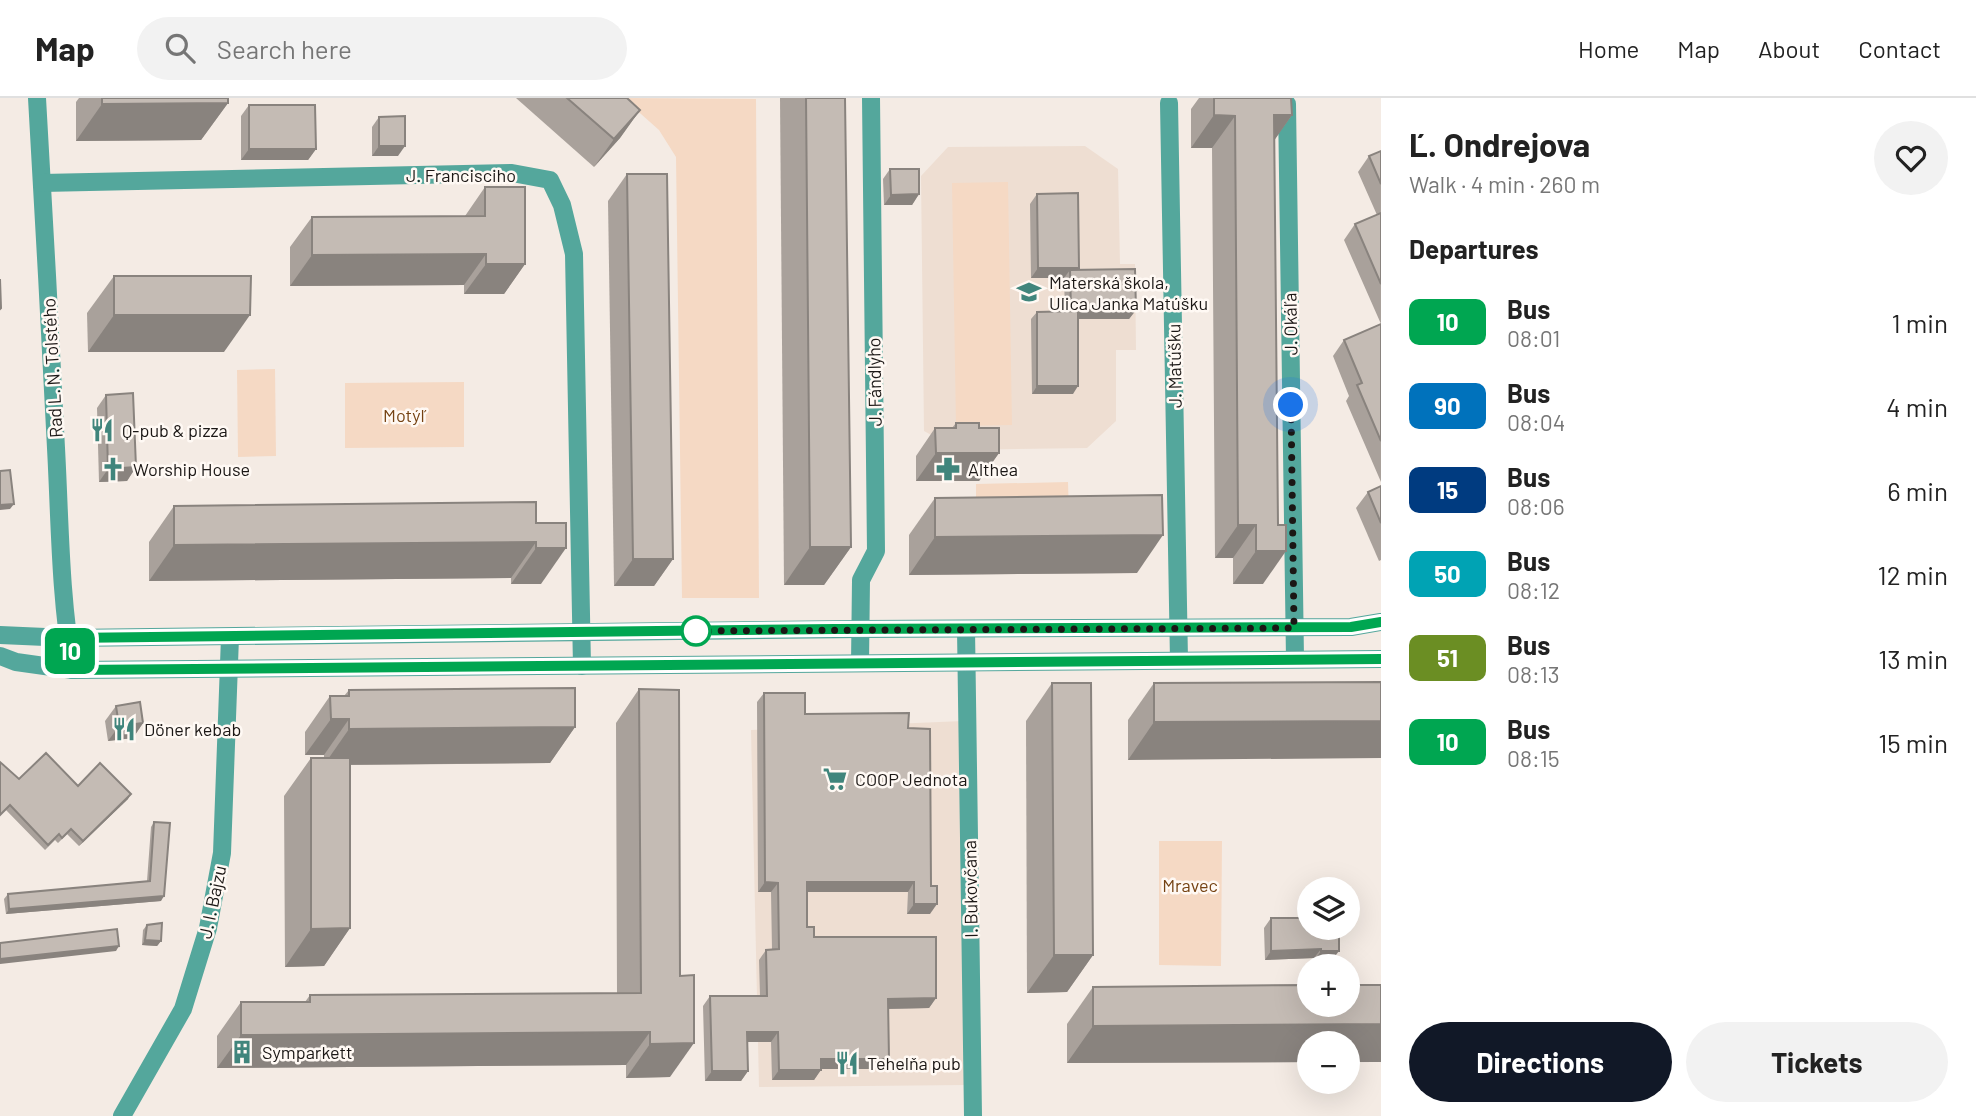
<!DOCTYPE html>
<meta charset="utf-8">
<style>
body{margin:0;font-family:Barlow,sans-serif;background:#f2f2f2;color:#222;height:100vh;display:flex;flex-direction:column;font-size:26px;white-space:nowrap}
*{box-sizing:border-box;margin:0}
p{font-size:23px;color:#767676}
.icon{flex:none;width:38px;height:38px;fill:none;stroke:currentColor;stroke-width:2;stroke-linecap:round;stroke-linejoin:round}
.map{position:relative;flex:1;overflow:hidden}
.details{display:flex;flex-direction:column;background:#fff;width:595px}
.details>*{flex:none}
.badge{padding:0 14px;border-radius:10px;font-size:24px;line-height:46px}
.buttons{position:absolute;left:1297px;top:779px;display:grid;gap:14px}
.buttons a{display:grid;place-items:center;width:63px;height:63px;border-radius:50%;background:#fff;box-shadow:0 7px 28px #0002;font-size:35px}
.you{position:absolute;width:35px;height:35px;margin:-18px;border:5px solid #fff;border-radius:50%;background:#1a73e8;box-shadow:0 0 0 10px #1a73e833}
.map>.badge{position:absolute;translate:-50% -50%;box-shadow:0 0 0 4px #fff}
h2{padding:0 28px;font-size:26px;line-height:63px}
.round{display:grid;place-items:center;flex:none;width:74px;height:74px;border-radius:37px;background:#f2f2f2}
.headline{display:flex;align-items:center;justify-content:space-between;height:119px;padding:0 28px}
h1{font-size:33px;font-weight:700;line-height:52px}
.cta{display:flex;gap:14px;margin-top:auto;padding:14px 28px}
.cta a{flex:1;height:80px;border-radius:42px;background:#111827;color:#fff;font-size:28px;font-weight:700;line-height:80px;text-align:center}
.cta a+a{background:#f2f2f2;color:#222}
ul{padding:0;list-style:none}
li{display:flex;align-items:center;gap:21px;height:84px;padding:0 28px}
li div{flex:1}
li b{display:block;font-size:26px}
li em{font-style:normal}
li .badge{min-width:77px;font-weight:700;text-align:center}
header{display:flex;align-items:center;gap:42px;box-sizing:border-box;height:98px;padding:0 35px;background:#fff;border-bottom:2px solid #e0e0e0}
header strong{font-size:33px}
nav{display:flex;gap:38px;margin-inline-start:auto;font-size:24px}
.search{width:490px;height:63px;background:#f2f2f2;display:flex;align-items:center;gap:18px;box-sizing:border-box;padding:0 24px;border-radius:38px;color:#767676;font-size:26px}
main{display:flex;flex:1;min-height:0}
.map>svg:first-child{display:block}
</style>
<header>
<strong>Map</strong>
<div class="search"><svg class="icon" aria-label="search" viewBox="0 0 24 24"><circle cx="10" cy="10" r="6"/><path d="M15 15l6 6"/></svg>Search here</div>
<nav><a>Home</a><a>Map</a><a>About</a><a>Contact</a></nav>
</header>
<main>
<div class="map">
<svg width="1381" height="1018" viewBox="0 0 1381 1018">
<rect width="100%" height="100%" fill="#f4ebe4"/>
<!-- built -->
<g fill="#eeded2">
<polygon points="1085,48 1118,71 1120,166 1135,166 1136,252 1116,252 1116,323 1087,350 959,352 924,333 921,78 948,49"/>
<polygon points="963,623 965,987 759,989 751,632"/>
</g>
<!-- green -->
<g fill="#f5d9c4">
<polygon points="623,0 756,1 759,500 682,500 676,59 659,32"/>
<polygon points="1008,84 1012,327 956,328 952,85"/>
<polygon points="275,271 276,358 238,359 237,272"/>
<polygon points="464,284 464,349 345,350 345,285"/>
<polygon points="1068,384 1069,417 976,419 976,386"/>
<polygon points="1159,743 1222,743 1221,868 1159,867"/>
</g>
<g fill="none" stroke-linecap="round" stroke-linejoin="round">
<!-- minor -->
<g stroke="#54a79c" stroke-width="18">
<path d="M37 0C44 117 50 233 56 350 60 424 60 499 73 572"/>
<polyline points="1169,5 1179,562"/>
<polyline points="1287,6 1295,561"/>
<polyline points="42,85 512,75 550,82 562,107 574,156 582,568"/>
<polyline points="966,531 973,1018"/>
<polyline points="0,537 68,540 861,531 1351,529 1381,524"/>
<polyline points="0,558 16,564 73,572 1381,561"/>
<polyline points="860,565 861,482 876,453 871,0"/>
<polyline points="122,1018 183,911 208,830 222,755 230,539"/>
</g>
</g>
<!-- wall -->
<g fill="#a9a19b">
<polygon points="79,0 228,0 228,5 201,42 76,43 76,4"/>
<polygon points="516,0 627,0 640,12 620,40 594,69"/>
<polygon points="780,0 845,0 851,449 824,487 784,487"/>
<polygon points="1199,0 1291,0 1292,17 1274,42 1263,486 1233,486 1233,460 1215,460 1212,50 1191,50 1191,11"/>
<polygon points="249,7 316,51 308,62 241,62 241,18"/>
<polygon points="379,19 398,58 372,58 372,29"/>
<polygon points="1381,53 1381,384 1346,303 1349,298 1333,258 1344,242 1381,226 1344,142 1355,126 1377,117 1358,74 1369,58"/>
<polygon points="890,71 919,96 912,107 884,107 883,81"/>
<polygon points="627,76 673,461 654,488 614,488 608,103"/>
<polygon points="485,89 525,166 504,196 464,196 464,187 290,188 290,149 312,119 465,118"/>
<polygon points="1037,96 1078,171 1136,212 1129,221 1078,221 1073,296 1032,296 1031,221 1037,214 1065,213 1064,180 1031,180 1030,106"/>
<polygon points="114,178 224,254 88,254 87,215"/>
<polygon points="106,297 136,369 127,383 99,384 97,310"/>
<polygon points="956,325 979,330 999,355 979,383 916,383 916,358 935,330 952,330"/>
<polygon points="1381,388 1381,462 1379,463 1356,410 1368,394"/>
<polygon points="935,400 1137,475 909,477 909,437"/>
<polygon points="174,408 536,425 541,486 511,486 511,480 149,483 149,444"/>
<polygon points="1381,584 1128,662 1128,622 1154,585"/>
<polygon points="1052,585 1093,857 1067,894 1027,895 1026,623"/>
<polygon points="639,591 670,979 626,980 626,967 217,970 217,938 241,904 305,904 310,897 617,895 616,625"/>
<polygon points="349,592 575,629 550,665 350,667 350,830 324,868 285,869 284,698 311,660 324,660 324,657 305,657 305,634 330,598 344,598"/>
<polygon points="764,595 805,616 908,630 930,816 907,816 908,794 807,794 807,829 814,839 936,900 929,910 888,911 882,971 821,971 814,982 772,982 771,944 747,944 748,973 741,983 705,983 703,908 710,898 760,898 759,862 766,852 772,852 771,794 758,794 757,604"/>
<polygon points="116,608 143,625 133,640 108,643 105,623"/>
<polygon points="19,681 78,688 128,701 79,748 67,736 58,745 55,742 45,752 6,712"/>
<polygon points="154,724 161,803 6,816 4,801 8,796 147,783 151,729"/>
<polygon points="1271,820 1309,820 1332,862 1314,863 1314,860 1265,862 1264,830"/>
<polygon points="147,827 161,843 157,848 142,847 143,832"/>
<polygon points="1381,887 1381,964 1067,965 1067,926 1093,889"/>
</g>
<!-- shaded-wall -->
<g fill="#89837e">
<polygon points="228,5 201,42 76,43 102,6"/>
<polygon points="640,12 620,40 594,69 614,41"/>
<polygon points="1214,17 1235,18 1212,50 1191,50"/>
<polygon points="1274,17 1292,17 1269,50"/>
<polygon points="379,48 405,48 398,58 372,58"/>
<polygon points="249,51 316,51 308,62 241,62"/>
<polygon points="919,96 912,107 884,107 891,97"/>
<polygon points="486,156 464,187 290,188 312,157"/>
<polygon points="486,166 525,166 504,196 464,196"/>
<polygon points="1038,170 1079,170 1072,180 1070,172 1064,180 1031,180"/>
<polygon points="1071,212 1136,212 1129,221 1065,221"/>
<polygon points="114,217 250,217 224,254 88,254"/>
<polygon points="1037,288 1078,288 1073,296 1032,296"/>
<polygon points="936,355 999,355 979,383 916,383"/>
<polygon points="136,369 127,383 99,384 108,371"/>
<polygon points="14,406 10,411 0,412 0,407"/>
<polygon points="1238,427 1256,427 1233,460 1215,460"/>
<polygon points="1163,437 1137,475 909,477 935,439"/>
<polygon points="536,444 511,480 149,483 174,447"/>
<polygon points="810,449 851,449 824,487 784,487"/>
<polygon points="536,450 566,450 541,486 511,486"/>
<polygon points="1256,453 1286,453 1263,486 1233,486"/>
<polygon points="633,461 673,461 654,488 614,488"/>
<polygon points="331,621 349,621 324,657 305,657"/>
<polygon points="1381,623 1381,660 1128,662 1154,624"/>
<polygon points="143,625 133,640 108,643 119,628"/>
<polygon points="575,629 550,665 324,667 349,631"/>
<polygon points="131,696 128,701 79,748 83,743"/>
<polygon points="765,784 778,785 771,794 758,794"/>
<polygon points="807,784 914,784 908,794 800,794"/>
<polygon points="164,798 161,803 6,816 9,811"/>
<polygon points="914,806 937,806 930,816 907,816"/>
<polygon points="350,830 324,868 285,869 311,831"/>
<polygon points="145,842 161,843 157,848 142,847"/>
<polygon points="119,848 116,853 0,866 0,861"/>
<polygon points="1321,851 1314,860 1265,862 1271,853"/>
<polygon points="1321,853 1339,853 1332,862 1314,863"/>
<polygon points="1054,857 1093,857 1067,894 1027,895"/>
<polygon points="936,900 929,910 881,911 888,901"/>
<polygon points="1381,926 1381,964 1348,964 1348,945 1309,945 1309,964 1067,965 1093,928"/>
<polygon points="650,934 626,967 217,970 241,937"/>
<polygon points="747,934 778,934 771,944 740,944"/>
<polygon points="694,945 670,979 626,980 650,946"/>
<polygon points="821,961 889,961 882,971 814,971"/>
<polygon points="779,972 821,972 814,982 772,982"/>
<polygon points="712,973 748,973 741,983 705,983"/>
</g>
<!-- building -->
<g fill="#c4bbb4" stroke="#89837e" stroke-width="2">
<polygon points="102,0 228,0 228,5 102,6"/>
<polygon points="567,0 627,0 640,12 614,41"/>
<polygon points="806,0 845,0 851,449 810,449"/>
<polygon points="1214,0 1291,0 1292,17 1274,17 1278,427 1286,427 1286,453 1256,453 1256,427 1238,427 1235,18 1214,17"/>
<polygon points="249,7 315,7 316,51 249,51"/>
<polygon points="405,18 405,48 379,48 379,19"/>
<polygon points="1381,53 1381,86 1369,58"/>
<polygon points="890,71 919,71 919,96 891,97"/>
<polygon points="627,76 667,76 673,461 633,461"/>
<polygon points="485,89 525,89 525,166 486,166 486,156 312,157 312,119 485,118"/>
<polygon points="1078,95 1079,170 1038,170 1037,96"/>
<polygon points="1381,115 1381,186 1355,126"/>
<polygon points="1135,171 1136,212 1071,212 1070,172"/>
<polygon points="114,178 251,178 250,217 114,217"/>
<polygon points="0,181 1,210 0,211"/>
<polygon points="1078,213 1078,288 1037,288 1037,214"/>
<polygon points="1381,226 1381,343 1357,287 1362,285 1344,242"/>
<polygon points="133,295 136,369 108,371 106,297"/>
<polygon points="956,325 979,325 979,330 999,330 999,355 936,355 935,330 956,330"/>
<polygon points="10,372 14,406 0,407 0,373"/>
<polygon points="1381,388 1381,425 1368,394"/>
<polygon points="1162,397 1163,437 935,439 935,400"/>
<polygon points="536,404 536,425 566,425 566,450 536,450 536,444 174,447 174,408"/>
<polygon points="1381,584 1381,623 1154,624 1154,585"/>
<polygon points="1052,585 1091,585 1093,857 1054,857"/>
<polygon points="575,590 575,629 349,631 349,621 331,621 330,598 349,598 349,592"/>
<polygon points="639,591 679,592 680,878 694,877 694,945 650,946 650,934 241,937 241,904 310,904 310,897 641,895"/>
<polygon points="764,595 805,595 805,616 909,615 908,630 930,631 931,788 937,788 937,806 914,806 914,784 807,784 807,829 814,829 814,839 936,839 936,900 888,901 889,961 821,961 821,972 779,972 778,934 747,934 748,973 712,973 710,898 767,898 766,852 779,851 778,785 765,784"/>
<polygon points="140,604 143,625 119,628 116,608"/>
<polygon points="46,655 78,688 100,665 131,696 83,743 71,731 62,740 59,736 48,747 10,707 0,717 0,664 19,681"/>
<polygon points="311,660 350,660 350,830 311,831"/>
<polygon points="154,724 170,725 164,798 9,811 8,796 150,783"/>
<polygon points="1271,820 1309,820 1309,830 1320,830 1320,831 1339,831 1339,853 1321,853 1321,851 1271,853"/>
<polygon points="162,825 161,843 145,842 147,827"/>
<polygon points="117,831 119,848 0,861 0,845"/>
<polygon points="1309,887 1309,906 1348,906 1348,887 1381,887 1381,926 1093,928 1093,889"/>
</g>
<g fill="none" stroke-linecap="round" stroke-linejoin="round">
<!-- line casing -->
<g stroke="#fff" stroke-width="16">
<polyline id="line" points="1381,524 1351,529 835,531 68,540 73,572 1381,561"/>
</g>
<!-- line -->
<use href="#line" stroke="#00a651" stroke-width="10"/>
<!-- walk -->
<polyline stroke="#1b1715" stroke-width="7" stroke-dasharray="0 12.6" points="696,533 1294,530 1291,307"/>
</g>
<!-- icons -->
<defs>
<g id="school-bare" transform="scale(1.89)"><path d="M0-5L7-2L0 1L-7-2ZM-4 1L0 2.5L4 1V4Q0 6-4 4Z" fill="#40857c" stroke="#fff9f4" stroke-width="2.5" paint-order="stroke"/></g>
<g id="restaurant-bare" transform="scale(1.89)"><path d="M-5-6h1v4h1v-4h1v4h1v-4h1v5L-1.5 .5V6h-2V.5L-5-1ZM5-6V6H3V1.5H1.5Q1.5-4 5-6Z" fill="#40857c" stroke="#fff9f4" stroke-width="2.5" paint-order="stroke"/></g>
<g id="church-bare" transform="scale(1.89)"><path d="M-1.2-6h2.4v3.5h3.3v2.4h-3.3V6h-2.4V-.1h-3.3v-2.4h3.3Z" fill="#40857c" stroke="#fff9f4" stroke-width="2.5" paint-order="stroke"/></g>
<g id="pharmacy-bare" transform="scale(1.89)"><path d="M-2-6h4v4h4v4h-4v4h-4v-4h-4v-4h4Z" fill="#40857c" stroke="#fff9f4" stroke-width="2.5" paint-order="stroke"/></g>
<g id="supermarket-bare" transform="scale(1.89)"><path d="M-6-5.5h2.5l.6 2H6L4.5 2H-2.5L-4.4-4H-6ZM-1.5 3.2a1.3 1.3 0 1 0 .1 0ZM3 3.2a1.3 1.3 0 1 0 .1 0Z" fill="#40857c" stroke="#fff9f4" stroke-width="2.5" paint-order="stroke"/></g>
<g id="building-bare" transform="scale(1.89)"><path d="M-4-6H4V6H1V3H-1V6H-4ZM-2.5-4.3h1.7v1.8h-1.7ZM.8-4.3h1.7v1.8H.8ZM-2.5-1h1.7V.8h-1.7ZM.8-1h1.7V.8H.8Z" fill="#40857c" stroke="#fff9f4" stroke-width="2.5" paint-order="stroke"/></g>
</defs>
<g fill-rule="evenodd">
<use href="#school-bare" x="1029" y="194"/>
<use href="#restaurant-bare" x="102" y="332"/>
<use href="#church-bare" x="113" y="371"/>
<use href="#pharmacy-bare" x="948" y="371"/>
<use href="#restaurant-bare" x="124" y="631"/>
<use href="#supermarket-bare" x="835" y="681"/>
<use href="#building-bare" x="242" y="954"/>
<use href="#restaurant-bare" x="847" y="965"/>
</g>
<!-- markers -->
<circle fill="#fff" stroke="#00a651" stroke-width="3.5" cx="696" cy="533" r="14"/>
<g text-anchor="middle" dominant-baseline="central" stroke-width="5" stroke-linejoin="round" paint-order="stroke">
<!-- street labels -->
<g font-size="18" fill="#1b1715" stroke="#fff9f4">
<text x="461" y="77">J. Francisciho</text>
<text transform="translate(1290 226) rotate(-91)">J. Okáľa</text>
<text transform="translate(1174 268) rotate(-91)">J. Matúšku</text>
<text transform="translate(52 270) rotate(-93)">Rad L. N. Tolstého</text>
<text transform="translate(874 284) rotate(-91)">J. Fándlyho</text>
<text transform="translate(970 791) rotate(-91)">I. Bukovčana</text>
<text transform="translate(212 804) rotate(-78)">J. I. Bajzu</text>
</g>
<!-- poi labels -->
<g font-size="18" fill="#1b1715" stroke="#fff9f4" text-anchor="start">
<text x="1049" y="184">Materská škola,<tspan x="1049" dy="21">Ulica Janka Matúšku</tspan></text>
<text x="122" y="332">Q-pub &amp; pizza</text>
<text x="133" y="371">Worship House</text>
<text x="968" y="371">Althea</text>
<text x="144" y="631">Döner kebab</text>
<text x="855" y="681">COOP Jednota</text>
<text x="262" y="954">Symparkett</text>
<text x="867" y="965">Tehelňa pub</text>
</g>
<!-- park labels -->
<g font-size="18" fill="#754212" stroke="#fff9f4">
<text x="405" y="317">Motýľ</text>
<text x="1190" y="787">Mravec</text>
</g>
</g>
</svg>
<div class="buttons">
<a><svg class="icon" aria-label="layers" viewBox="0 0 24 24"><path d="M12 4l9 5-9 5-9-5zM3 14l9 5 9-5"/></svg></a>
<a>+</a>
<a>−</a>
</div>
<div class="you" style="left:1291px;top:307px"></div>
<b class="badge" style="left:70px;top:553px;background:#00a651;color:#fff">10</b>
</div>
<section class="details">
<div class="headline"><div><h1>Ľ. Ondrejova</h1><p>Walk · 4 min · 260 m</p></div><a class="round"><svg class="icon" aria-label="heart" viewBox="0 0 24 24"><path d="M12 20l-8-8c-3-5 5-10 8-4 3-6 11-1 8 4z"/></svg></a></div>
<h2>Departures</h2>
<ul>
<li><span class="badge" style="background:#00a651;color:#fff">10</span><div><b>Bus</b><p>08:01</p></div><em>1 min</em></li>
<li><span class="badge" style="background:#0072bc;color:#fff">90</span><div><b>Bus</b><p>08:04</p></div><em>4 min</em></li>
<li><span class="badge" style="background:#003b80;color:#fff">15</span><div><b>Bus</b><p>08:06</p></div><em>6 min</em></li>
<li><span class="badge" style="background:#00a3b4;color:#fff">50</span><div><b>Bus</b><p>08:12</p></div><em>12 min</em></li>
<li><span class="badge" style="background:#6b8e23;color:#fff">51</span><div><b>Bus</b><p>08:13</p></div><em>13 min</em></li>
<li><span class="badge" style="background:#00a651;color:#fff">10</span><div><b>Bus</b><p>08:15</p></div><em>15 min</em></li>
</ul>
<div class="cta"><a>Directions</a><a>Tickets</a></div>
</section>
</main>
